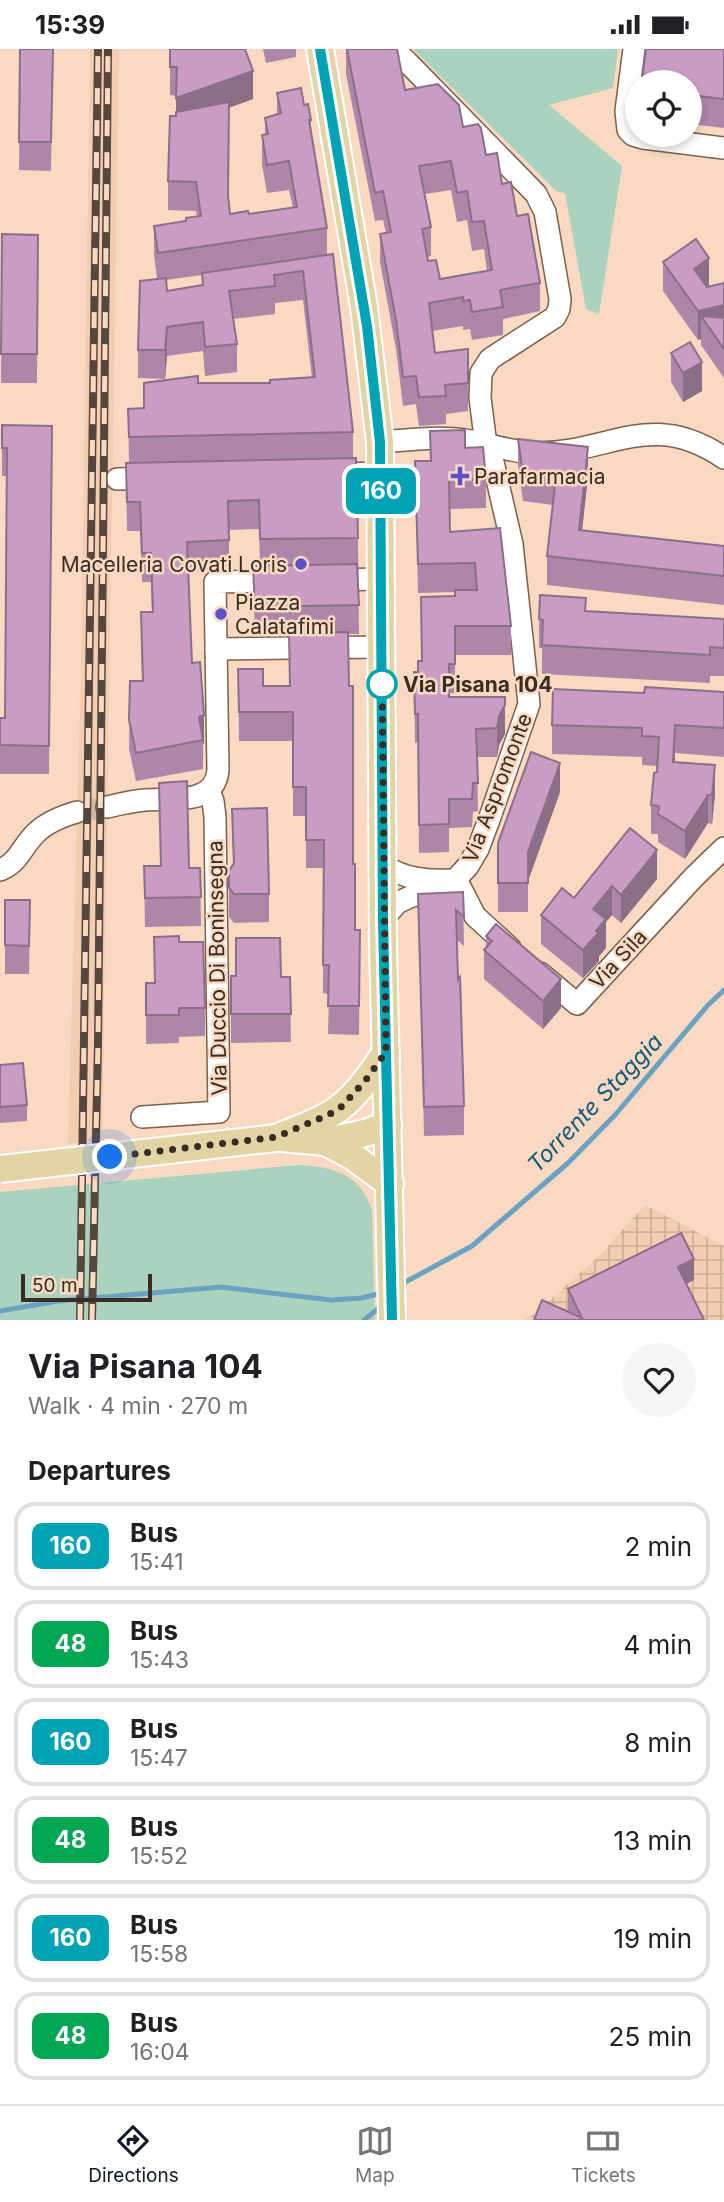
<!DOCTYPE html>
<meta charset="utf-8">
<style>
body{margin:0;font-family:Inter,sans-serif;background:#f6f6f6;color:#202124;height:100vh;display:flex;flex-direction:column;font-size:26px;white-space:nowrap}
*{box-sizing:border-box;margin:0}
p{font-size:23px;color:#757577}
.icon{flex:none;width:38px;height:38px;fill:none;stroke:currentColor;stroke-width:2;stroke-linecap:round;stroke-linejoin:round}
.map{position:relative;height:1271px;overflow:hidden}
.sheet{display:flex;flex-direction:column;background:#fff;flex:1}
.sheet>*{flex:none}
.badge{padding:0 14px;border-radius:10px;font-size:24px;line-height:46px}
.tools{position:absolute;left:625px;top:21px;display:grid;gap:14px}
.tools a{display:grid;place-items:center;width:77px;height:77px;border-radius:50%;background:#fff;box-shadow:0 4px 10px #0003;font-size:35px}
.scale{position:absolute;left:21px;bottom:18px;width:131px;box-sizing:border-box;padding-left:7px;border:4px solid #382c23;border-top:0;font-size:19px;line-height:24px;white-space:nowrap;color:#382c23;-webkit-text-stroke:5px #f9d9c2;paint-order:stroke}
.you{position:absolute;width:35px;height:35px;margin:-18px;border:5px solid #fff;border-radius:50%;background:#1a73e8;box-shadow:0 0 0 10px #1a73e833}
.map>.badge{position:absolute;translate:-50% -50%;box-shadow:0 0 0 4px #fff}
h2{padding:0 28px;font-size:26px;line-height:63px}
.round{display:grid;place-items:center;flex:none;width:74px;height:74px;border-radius:37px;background:#f6f6f6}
.summary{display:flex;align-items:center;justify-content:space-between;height:119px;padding:0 28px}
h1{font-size:33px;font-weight:700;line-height:52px}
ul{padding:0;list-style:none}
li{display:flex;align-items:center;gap:21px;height:88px;margin:0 14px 10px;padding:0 14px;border:4px solid #e0e0e0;border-radius:21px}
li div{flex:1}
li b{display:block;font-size:26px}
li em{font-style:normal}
li .badge{min-width:77px;font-weight:700;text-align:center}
.status{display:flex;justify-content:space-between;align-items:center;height:49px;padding:0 35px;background:#fff;direction:ltr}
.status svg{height:19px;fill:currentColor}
.tab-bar{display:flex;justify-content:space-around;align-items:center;height:98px;border-top:2px solid #e0e0e0;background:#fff;font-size:19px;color:#757577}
.tab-bar a{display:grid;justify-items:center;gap:4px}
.tab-bar .on{color:#111827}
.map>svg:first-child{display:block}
</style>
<div class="status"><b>15:39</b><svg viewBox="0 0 49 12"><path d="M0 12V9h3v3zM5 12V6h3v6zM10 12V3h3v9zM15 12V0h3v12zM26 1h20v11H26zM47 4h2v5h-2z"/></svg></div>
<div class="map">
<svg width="724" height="1271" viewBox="0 0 724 1271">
<defs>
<pattern id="industrial-grid" width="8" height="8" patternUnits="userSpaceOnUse" patternTransform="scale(1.75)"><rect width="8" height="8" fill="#f3cdb1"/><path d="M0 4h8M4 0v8" fill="none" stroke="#d1b098"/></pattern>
</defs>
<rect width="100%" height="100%" fill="#f9d9c2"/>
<!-- built -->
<polygon fill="#f3cdb1" points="90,0 119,0 102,1090 68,1095 81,623"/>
<!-- industrial -->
<polygon fill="url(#industrial-grid)" points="645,1156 724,1197 724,1271 525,1271 540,1260 600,1206"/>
<!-- green -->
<g fill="#aad2be">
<polygon points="413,0 618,0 613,39 549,56 622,117 599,265 586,260 565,144 556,142"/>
<path d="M299 1116C334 1118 360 1125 372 1161L375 1271H0V1143Z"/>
</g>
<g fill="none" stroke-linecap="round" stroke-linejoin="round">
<!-- stream -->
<g stroke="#6ba2c1" stroke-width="5">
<polyline points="398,1237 472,1197 568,1114 615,1066 708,956 724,941"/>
<polyline points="0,1262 58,1252 221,1238 331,1251 362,1249 382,1244"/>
<polyline points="364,1271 384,1255"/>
</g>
<!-- minor-tunnel -->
<polyline stroke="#d2b6a2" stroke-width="21" stroke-dasharray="21 10" stroke-linecap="butt" points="77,763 107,758"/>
<!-- minor casing -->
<g stroke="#7c604b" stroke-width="24">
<g id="minor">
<polyline points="634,0 626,62 628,81 633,86 643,89 724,99"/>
<path d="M380 393C407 391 438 387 465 391 488 394 510 403 533 404 609 406 649 358 724 409"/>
<polyline points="330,425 381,424"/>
<polyline points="117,430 155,429"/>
<polyline points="330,531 381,530"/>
<polyline points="216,600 382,598"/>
<path d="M107 758C120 755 132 752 145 751 170 749 215 757 218 721L215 533 280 532"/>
<path d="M383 816C405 830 425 832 450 831"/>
<path d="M0 821C19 814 22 797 36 784 47 773 63 767 77 763"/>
<polyline points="456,830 475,867 510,899"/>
<polyline points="383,870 397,854 412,847 436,843 456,830 468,817 478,800 490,768 529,655 512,495 493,413 486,396 480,349 481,324 490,310 555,268 559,260 560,250 545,163 536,145 415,21 399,5 388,0"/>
<polyline points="540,924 577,955 694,828 724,799"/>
<polyline points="142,1068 219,1063 215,768 213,752 209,741"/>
</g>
</g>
<!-- major casing -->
<g stroke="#fff" stroke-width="30">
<g id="major">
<polyline points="320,0 364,258 380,393 383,895 392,1271"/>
<path d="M276 1089C294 1081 315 1075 332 1064 355 1050 371 1025 386 1003"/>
<polyline points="281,1089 325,1093 365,1084 388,1076"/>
<polyline points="325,1093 352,1107 390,1135"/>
</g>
</g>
<!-- minor -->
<use href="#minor" stroke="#fff" stroke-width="21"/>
<!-- major -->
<use href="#major" stroke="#e2d4a4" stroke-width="26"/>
<!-- rail casing -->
<g stroke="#56473c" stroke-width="8">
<g id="rail">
<polyline points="80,1271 98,0"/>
<polyline points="92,1271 98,994 108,0"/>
</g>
</g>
<!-- rail -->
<use href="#rail" stroke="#f9d9c2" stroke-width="5" stroke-dasharray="16" stroke-linecap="butt"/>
<!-- major-bridge casing -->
<g stroke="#fff" stroke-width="30" stroke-linecap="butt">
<polyline id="major-bridge" points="0,1120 276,1089"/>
</g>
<!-- major-bridge -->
<use href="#major-bridge" stroke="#e2d4a4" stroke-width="26"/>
</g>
<!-- wall -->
<g fill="#ad87a8" fill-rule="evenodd">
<polygon points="20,0 53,0 51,122 19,121"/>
<path d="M170 0 253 50 229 59 228 150 230 165H249L293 158 289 141 267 144 262 115V86L265 85V69L277 65V44L304 56 311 71V82L327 179V206L353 383V409L358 489 359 585H348L355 881H360L359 986 328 985 329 945 323 944V819H306V767H293V692H239L238 620 263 637H289V586H255L253 517H260L259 480 229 481V520L188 522 192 614 204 695H203V720L136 732 129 700 130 632H142L141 563H152L151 533H142L140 482H127L126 414H129L128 360 144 359 198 334H270L312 329 303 251 275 254V265L233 270 237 295V323L205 327 203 302 167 307 165 330 138 329V301L157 230 154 206V177L186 172 197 168 196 162 168 161V132L176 63V47L170 46ZM202 226V236L167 242 166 231Z"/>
<polygon points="263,0 296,0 296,8 266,14"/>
<path d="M346 0H397L405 41 463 78 486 106 502 135 517 167 540 234V262L503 270V286L472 291 470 280 463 281V277L432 282 435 304 468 334V362L446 365V375L419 377 416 355 403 357 396 300 380 213V185L386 184 383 171 375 172 346 25ZM451 141 457 173 467 171 472 202 484 200 487 222 440 230 428 212 427 208 431 207V178L425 145Z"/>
<polygon points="724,0 724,79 690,75 690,33"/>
<polygon points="2,185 38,186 37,334 1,334"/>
<polygon points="663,213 709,238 724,234 724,329 701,296 701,290 698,291 663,242"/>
<polygon points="671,304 702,342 683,353 671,333"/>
<polygon points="2,376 52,377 49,725 0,725 0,669 5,669 7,427 2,427"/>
<polygon points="430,382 465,399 486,430 486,459 449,460 450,483 500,479 511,577 511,606 455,606 455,644 449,644 449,648 505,685 499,696 497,708 477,708 478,762 473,763 472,778 449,779 449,803 419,804 418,693 415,694 414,623 418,623 422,612 455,547 455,543 418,544 415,412 430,412"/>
<polygon points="518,390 588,427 582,481 724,497 724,556 547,536 547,507 553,456 523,452 518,419"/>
<polygon points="586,562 724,570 724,627 710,627 710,634 542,625 542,599 539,599 539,570"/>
<polygon points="724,643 724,708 675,704 675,713 715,745 712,775 708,774 685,810 658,793 658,785 651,785 651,756 657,717 642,716 642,708 552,705 552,676 644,644"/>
<polygon points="560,743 528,832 528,863 498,863 498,794"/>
<polygon points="232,760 269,845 269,873 234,874 229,868 229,822 233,815"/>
<polygon points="630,779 657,830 621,874 612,866 606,873 606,899 599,907 599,912 583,929 541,895 541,866 574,849"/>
<polygon points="144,817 200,819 201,877 145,878"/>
<polygon points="463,843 464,897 457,891 464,1057 464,1086 424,1087 418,845"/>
<polygon points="5,851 30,851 29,925 5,925"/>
<polygon points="496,875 561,959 543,980 484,930 484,901 486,899 486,887"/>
<polygon points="154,888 179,893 205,959 205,987 179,988 179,994 146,995 146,934 155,934"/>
<polygon points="231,927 290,928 291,993 231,994"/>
<polygon points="0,1016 27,1056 27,1072 0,1074"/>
<polygon points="694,1231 686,1235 704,1271 534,1271 569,1263 568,1261 568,1240"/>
</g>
<!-- shaded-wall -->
<g fill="#8d6e88">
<polygon points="253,22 253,50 176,77 176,49"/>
<polygon points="709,209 709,238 694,249 694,220"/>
<polygon points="724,256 724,285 701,267 701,290 698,291 698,262"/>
<polygon points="167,278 167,307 165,330 165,301"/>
<polygon points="702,313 702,342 683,353 683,324"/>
<polygon points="588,398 588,427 579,509 579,481"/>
<polygon points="505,656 505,685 499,696 497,708 497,679 499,667"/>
<polygon points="204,666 204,695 203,695 199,668"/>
<polygon points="675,676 675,704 673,742 673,713"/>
<polygon points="560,714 560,743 528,832 528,803"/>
<polygon points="715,716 715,745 712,775 712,746"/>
<polygon points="708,746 708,774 685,810 685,782"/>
<polygon points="657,801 657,830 621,874 621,846"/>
<polygon points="612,837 612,866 606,873 606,899 599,907 599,912 583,929 583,901 593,860"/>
<polygon points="561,930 561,959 543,980 543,952"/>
<polygon points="694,1210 694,1231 678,1239 678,1218"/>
</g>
<!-- building -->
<g fill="#c99dc3" stroke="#8d6e88" stroke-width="2" fill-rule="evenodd">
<polygon points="20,0 53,0 51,93 19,93"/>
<polygon points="170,0 245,0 253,22 176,49 177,18 170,18"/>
<path d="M347 0H397L405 41 438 35 459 56 463 78 478 75 481 79 486 106 497 104 502 135 511 133 517 167 528 165 540 234 500 241 503 258 472 263 470 251 463 252V248L429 254 435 304 468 300V334L445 336 446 347 419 348 416 327 403 328 396 271 380 185 391 183 383 142 375 144ZM451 112 457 144 467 142 472 173 484 172 492 221 440 230 436 211 428 212 422 180 431 178 419 117Z"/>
<polygon points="646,0 724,0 724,50 690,46 690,33 642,33"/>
<polygon points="301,39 304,56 308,55 311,71 309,71 327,179 158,204 154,177 186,172 186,169 201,167 196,133 168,132 170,67 176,67 176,63 229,53 228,146 230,165 248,162 249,165 297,158 289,112 267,116 262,86 268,85 265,69 281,64 277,44"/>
<polygon points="2,185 38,186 37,305 1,305"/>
<polygon points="696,190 709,209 694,220 707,238 724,234 724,256 698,262 663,213"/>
<polygon points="333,205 353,383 129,388 128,360 144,359 144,334 198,327 198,334 270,334 270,331 315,328 303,222 274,226 275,237 229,242 237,295 205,298 203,273 167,278 165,301 138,301 140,232 166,229 167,242 203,236 202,224"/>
<polygon points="701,267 724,269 724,300"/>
<polygon points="690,293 702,313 683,324 671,304"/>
<polygon points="2,376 52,377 49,697 0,696 0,669 5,669 7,399 2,399"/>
<polygon points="465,381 465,399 483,398 486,430 449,431 450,483 500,479 511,577 455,577 455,615 449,615 449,648 505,648 505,656 499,667 497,679 476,680 478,734 473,734 472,750 449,750 449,775 419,776 418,665 415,665 414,623 418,623 418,612 422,612 421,548 455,547 455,541 477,541 475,514 418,515 415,412 431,412 430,382"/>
<polygon points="518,390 588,398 579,481 724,497 724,527 547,507 556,427 523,424"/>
<polygon points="356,409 358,489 260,490 259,451 228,452 229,491 187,493 192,614 200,613 204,666 199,668 203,691 136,704 129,671 130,632 143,632 141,563 153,563 151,504 142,504 140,453 127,453 126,414"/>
<polygon points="357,515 359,556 255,558 253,517"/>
<polygon points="540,546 586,549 585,562 724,570 724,599 710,598 710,606 542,596 543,571 539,570"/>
<polygon points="348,583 349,637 353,637 353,815 355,815 355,881 360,881 359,957 328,957 329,916 323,916 324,791 306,791 306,738 293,738 293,663 239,663 238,620 263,620 263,637 290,637 289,584"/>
<polygon points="645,638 724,643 724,679 675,676 673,713 715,716 712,746 708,746 685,782 658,765 659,757 651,756 654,724 657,723 659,688 642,687 642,679 552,676 553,640 644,644"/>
<polygon points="531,703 560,714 528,803 528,834 498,834 498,794"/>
<polygon points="187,732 189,819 200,819 201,848 145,849 144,817 161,817 159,734"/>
<polygon points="267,759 269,845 234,845 229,839 229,822 234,814 232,760"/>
<polygon points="630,779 657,801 621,846 612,837 593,860 606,870 596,882 599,883 583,901 541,866 562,839 574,849"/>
<polygon points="463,843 464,868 456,861 458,931 460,928 464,1057 424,1058 418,845"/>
<polygon points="5,851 30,851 29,897 5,896"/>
<polygon points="496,875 561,930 543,952 484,901 492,892 486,887"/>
<polygon points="179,887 179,893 203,893 205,959 179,959 179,966 146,966 146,934 155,934 154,888"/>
<polygon points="236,889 280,889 281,928 290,928 291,965 231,965 231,927 236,927"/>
<polygon points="23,1014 27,1056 0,1058 0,1016"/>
<polygon points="681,1184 694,1210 678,1218 704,1271 534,1271 542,1251 582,1269 568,1240"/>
</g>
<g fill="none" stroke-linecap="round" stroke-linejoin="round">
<!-- line casing -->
<g stroke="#fff" stroke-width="16">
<polyline id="line" points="320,0 367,277 380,393 383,870 392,1271"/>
</g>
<!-- line -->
<use href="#line" stroke="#00a3b4" stroke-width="10"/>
<!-- walk -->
<polyline stroke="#382c23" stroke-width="7" stroke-dasharray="0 12.6" points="110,1108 276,1088 328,1066 340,1059 365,1032 386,1003 382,624 382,635"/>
</g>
<!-- markers -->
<g fill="#5e52ca" stroke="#f9d9c2" stroke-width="2.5">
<path d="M456.5 416.5h7v7h7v7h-7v7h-7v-7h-7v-7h7z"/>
<circle cx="301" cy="515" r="7"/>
<circle cx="221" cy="565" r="7"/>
</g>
<circle fill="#fff" stroke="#00a3b4" stroke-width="3.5" cx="382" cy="635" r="14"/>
<g text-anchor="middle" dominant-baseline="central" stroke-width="5" stroke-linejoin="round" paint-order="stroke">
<!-- poi labels -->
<g font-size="21" fill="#382c23" stroke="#f9d9c2" text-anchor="start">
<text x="474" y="427">Parafarmacia</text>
<text x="287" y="515" text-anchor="end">Macelleria Covati Loris</text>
<text x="235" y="553">Piazza<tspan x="235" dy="24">Calatafimi</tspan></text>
</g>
<!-- stop labels -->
<g font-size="21" font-weight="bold" fill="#382c23" stroke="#f9d9c2" text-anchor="start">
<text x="403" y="635">Via Pisana 104</text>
</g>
<!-- street labels -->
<g font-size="21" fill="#382c23" stroke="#f9d9c2">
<text transform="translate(497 739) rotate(-69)">Via Aspromonte</text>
<text transform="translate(618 910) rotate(-47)">Via Sila</text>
<text transform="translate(217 919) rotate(-91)">Via Duccio Di Boninsegna</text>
</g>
<!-- water labels -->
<g font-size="23" font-style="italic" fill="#155a79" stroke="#f9d9c2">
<text transform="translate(595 1054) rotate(-46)">Torrente Staggia</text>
</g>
</g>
</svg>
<div class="tools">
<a><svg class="icon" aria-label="locate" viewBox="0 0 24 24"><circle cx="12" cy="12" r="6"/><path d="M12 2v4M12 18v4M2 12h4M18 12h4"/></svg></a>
</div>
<div class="scale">50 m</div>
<div class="you" style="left:110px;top:1108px"></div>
<b class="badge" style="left:381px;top:442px;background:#00a3b4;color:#fff">160</b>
</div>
<section class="sheet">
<div class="summary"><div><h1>Via Pisana 104</h1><p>Walk · 4 min · 270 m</p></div><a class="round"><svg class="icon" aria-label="heart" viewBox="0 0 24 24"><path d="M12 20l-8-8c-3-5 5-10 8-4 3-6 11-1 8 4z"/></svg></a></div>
<h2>Departures</h2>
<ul>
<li><span class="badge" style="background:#00a3b4;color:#fff">160</span><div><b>Bus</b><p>15:41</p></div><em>2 min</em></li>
<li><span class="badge" style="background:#00a651;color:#fff">48</span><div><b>Bus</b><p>15:43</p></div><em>4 min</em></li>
<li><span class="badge" style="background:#00a3b4;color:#fff">160</span><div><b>Bus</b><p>15:47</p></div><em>8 min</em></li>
<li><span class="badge" style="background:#00a651;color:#fff">48</span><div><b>Bus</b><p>15:52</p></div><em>13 min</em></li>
<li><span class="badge" style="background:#00a3b4;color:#fff">160</span><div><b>Bus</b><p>15:58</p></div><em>19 min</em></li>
<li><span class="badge" style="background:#00a651;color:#fff">48</span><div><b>Bus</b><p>16:04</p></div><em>25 min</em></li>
</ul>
</section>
<nav class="tab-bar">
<a class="on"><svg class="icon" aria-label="directions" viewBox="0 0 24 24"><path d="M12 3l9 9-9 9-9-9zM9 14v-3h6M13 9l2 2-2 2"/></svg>Directions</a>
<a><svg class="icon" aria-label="map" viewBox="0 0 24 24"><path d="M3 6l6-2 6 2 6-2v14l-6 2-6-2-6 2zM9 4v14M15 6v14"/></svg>Map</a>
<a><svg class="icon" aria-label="tickets" viewBox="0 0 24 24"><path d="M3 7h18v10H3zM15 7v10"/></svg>Tickets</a>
</nav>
